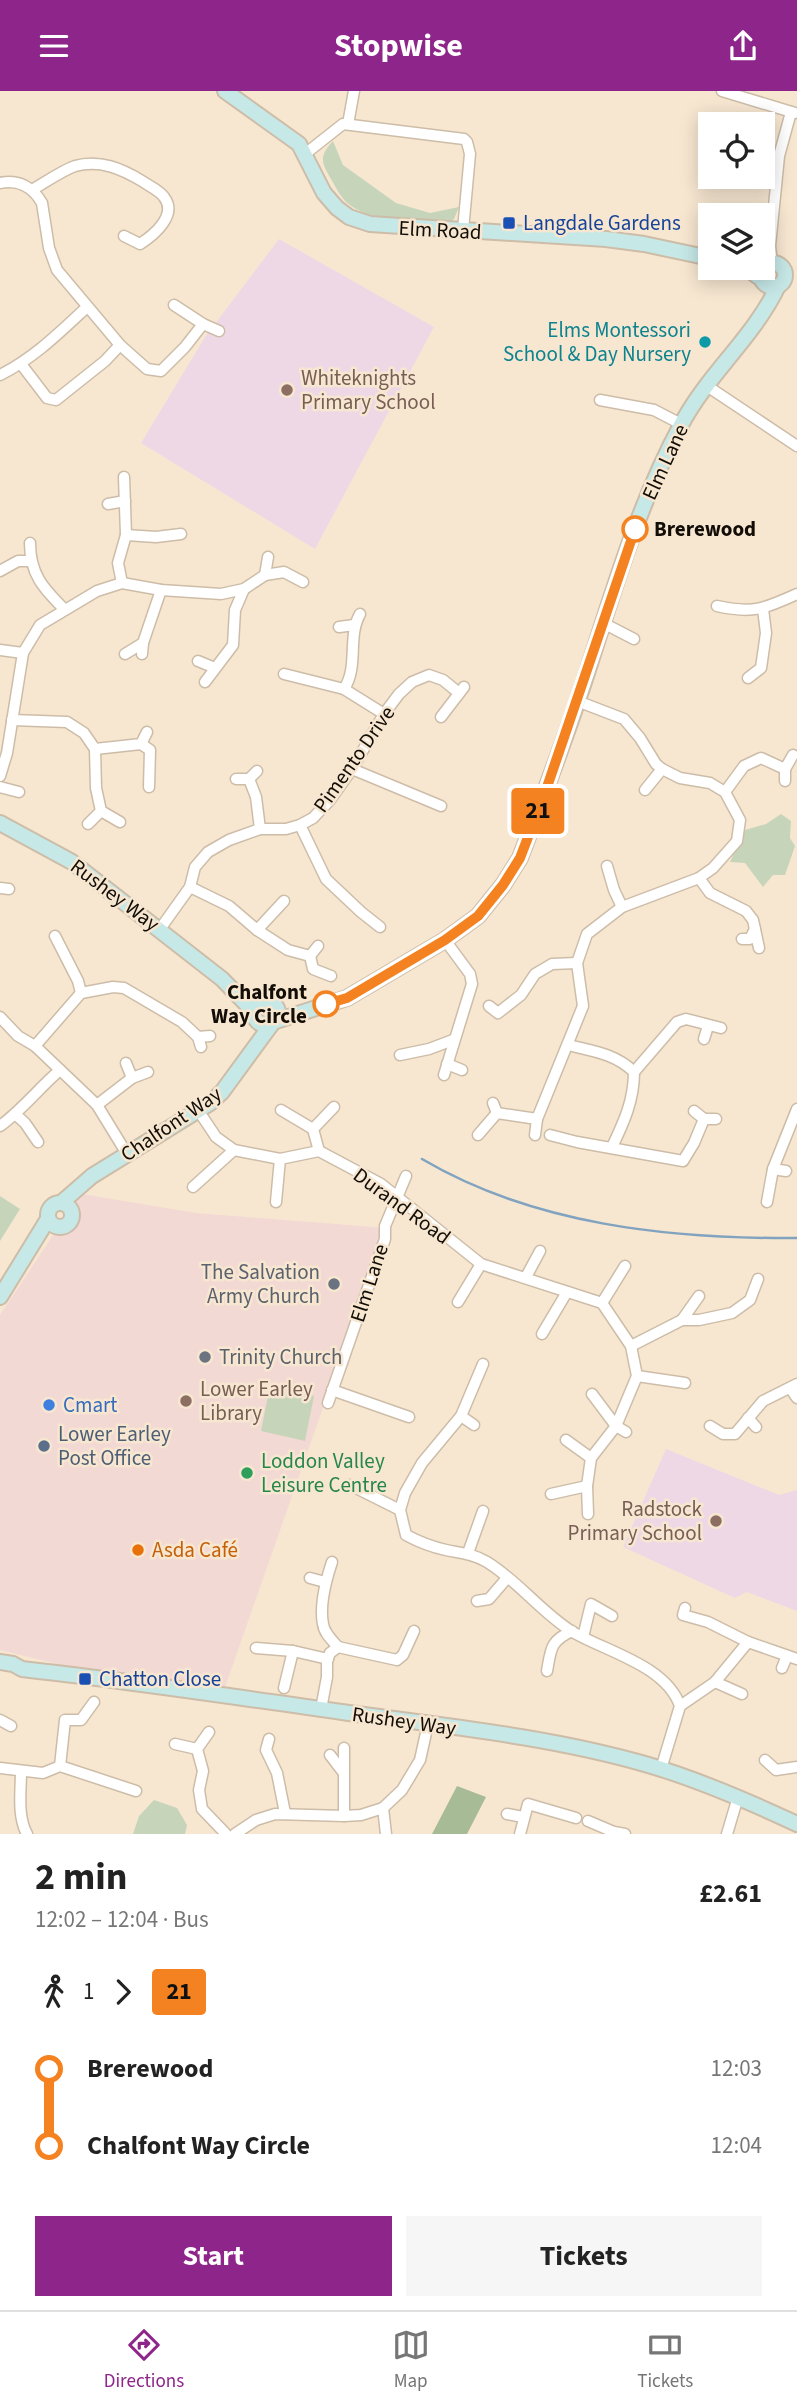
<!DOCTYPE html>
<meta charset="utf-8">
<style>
body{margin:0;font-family:"Source Sans 3",sans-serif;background:#f6f6f6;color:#222;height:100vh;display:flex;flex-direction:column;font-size:26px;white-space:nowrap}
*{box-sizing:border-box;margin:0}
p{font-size:23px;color:#767676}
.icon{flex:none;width:38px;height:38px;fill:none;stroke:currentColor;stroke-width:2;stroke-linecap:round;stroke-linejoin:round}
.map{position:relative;height:1743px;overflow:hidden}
.panel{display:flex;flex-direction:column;background:#fff;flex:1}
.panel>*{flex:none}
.badge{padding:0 14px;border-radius:5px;font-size:24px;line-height:46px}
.tools{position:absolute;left:698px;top:21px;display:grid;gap:14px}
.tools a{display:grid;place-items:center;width:77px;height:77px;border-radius:0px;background:#fff;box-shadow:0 4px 18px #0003;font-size:35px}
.map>.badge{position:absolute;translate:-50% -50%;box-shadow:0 0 0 4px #fff}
.legs{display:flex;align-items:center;gap:10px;height:77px;padding:0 35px;font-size:23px}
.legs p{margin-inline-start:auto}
.summary{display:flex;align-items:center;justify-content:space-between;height:119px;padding:0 35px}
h1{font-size:38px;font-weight:700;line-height:52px}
.cta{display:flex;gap:14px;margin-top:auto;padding:14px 35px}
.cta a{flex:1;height:80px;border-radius:0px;background:#8e258a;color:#fff;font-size:28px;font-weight:700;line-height:80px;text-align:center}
.cta a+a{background:#f6f6f6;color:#222}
ul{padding:0 35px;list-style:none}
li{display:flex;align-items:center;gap:24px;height:77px;font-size:26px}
li i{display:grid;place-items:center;width:10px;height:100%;margin:0 9px;background:currentColor}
li i::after{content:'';width:18px;height:18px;margin:-9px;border:5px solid;border-radius:50%;background:#fff}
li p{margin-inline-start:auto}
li:first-child i{background:linear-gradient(#0000 50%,currentColor 0)}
li:last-child i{background:linear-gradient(currentColor 50%,#0000 0)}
header{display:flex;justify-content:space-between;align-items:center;height:91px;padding:0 35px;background:#8e258a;color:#fff;font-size:32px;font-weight:700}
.menu{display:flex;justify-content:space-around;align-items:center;height:98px;border-top:2px solid #e0e0e0;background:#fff;font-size:19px;color:#767676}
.menu a{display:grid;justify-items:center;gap:4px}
.menu .current{color:#8e258a}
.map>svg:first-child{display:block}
</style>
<header><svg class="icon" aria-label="menu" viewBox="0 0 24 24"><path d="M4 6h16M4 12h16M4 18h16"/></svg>Stopwise<svg class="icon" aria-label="share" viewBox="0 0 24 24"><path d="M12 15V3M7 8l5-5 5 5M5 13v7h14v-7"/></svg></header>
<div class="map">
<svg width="797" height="1743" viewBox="0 0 797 1743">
<rect width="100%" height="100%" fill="#f7e7d1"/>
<!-- commercial -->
<polygon fill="#f3d9d3" points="82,1103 196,1122 386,1137 223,1602 118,1588 0,1559 0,1224 61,1132 68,1133 77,1130 80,1122 76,1110"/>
<!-- education -->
<g fill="#eed8e6">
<polygon points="279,148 434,236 315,458 141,352 205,246"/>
<polygon points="666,1358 779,1404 797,1399 797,1520 747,1501 735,1507 623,1456"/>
</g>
<!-- green -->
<g fill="#c6d5ba">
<path d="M333 50 343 74 396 112 430 122 459 116 454 128 448 132C417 129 370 133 346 111 340 105 335 95 331 88 321 71 319 65 333 50Z"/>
<polygon points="781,723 791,730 790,747 795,755 785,784 773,784 763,796 745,772 730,771 745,739 766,733"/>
<polygon points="0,1105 20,1118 0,1150"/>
<polygon points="270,1295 314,1305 305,1350 261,1340"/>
<polygon points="154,1709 177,1717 187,1734 185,1743 133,1743 139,1725"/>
</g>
<!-- forest -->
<polygon fill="#a7bb96" points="457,1695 486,1706 467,1743 432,1743"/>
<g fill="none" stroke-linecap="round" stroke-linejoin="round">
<!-- stream -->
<path stroke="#81a3bf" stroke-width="2.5" d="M422 1068C534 1134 670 1148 797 1147"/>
<!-- street casing -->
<g stroke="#cdbda8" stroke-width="13">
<g id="street">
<polyline points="722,0 795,22"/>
<polyline points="348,33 354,0"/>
<polyline points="305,63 343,33 464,48 467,51 470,63 463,139"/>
<path d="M0 92C18 88 33 96 42 112L49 157 57 179 120 254 105 270 56 309 47 307 21 273"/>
<path d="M32 99C46 91 61 80 75 75 100 68 122 78 142 90 149 95 159 99 164 106 178 124 154 144 140 153L124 145"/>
<polyline points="772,172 770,155 779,65 791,21"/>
<polyline points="203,233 219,240"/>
<polyline points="120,254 147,278 161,280 185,256 203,233 174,214"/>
<path d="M0 284C34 267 59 242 87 216"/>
<polyline points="707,295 797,355"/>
<polyline points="600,309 654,319 681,333"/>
<polyline points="108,413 125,410"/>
<polyline points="126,444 156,446 181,443"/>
<path d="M30 452C30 483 43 497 64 518"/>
<polyline points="0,480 18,470 30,470"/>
<polyline points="265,484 284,481 303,491"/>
<polyline points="122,492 118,472 126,444 124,386"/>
<path d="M717 515C753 523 764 518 797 503"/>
<polyline points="603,532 634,548"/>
<polyline points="339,536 354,534"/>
<polyline points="0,559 23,562"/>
<polyline points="125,563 143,552"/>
<polyline points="142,563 143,552 161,499"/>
<polyline points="198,570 215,577"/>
<polyline points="284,583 344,598 384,623"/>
<polyline points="748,587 761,577 766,542 763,518"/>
<polyline points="205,591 233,554 235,519 244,498"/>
<path d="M344 598C359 575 347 546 360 523"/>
<polyline points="441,626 464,596"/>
<polyline points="12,629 67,631 84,642 95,658 96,697 101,720 88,733"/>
<polyline points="141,653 150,659 149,696"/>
<polyline points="95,658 141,653 147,641"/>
<polyline points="352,678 441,715"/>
<polyline points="785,678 785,690"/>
<polyline points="257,680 249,688 256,706 260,738"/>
<polyline points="0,685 7,662 23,562 40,534 97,500 122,492 161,499 221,503 244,498 265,484 268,466"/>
<polyline points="236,688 249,688"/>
<polyline points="0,696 19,701"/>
<polyline points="645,699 662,678"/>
<polyline points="725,701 744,675 761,667 785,678 793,664"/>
<polyline points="101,720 120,731"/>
<polyline points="300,734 326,788 361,821 380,836"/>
<polyline points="607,775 614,799 622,816"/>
<polyline points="699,787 710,802 746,820 753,829 759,857"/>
<polyline points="190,796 229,815 257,839 284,810"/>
<polyline points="0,797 9,798"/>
<polyline points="160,838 190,796 195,776 208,761 229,749 260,738 286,738 300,734 313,727 330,709 352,678 384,623 399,603 412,591 429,584 443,589 459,602"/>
<polyline points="257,839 288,859 310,865 313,878 331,885"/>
<polyline points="55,845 78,890 81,902"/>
<polyline points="742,848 750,848 755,838"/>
<polyline points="310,865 318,855"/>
<polyline points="489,915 498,922 521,904 535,883 552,873 577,872"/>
<polyline points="0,926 18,945 35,955 97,1014 127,1063"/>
<polyline points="198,946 210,945"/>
<polyline points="704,948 708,935"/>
<path d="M568 954C593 960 616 963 634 981 634 1009 624 1031 612 1056"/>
<polyline points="35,955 81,902 113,896 124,897 182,931 198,946 201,956"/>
<polyline points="400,964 429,958 453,949"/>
<polyline points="126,972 132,987"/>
<polyline points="447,973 462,979"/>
<polyline points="634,981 677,931 686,928 721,937"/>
<polyline points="444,984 472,893 470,883 445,849"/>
<polyline points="493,1012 497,1022"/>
<polyline points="97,1014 132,987 148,981"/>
<polyline points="198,1019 216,1046 234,1059 280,1068 319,1060 381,1093 481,1173 602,1212 631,1255 637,1285 616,1335 591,1367 587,1395 588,1423"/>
<polyline points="281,1019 313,1038"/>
<polyline points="694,1020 704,1028"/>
<polyline points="15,1023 25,1032 38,1051"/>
<path d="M0 1035C22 1019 39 997 60 979"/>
<polyline points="478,1044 497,1022 537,1028 583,915 577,872 587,843 622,816 699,787 713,777 737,750 740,729 725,701 710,692 680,687 662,678 656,673 640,647 624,628 577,610"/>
<polyline points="535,1044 537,1028"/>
<polyline points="550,1044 577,1051 683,1070 694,1052 704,1028 716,1028"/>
<polyline points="319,1060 313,1038 334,1016"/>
<polyline points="773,1078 786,1080"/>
<polyline points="193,1096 234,1059"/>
<polyline points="276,1111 280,1068"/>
<polyline points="767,1111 773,1078 797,1018"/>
<polyline points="526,1186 540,1160"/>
<polyline points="458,1211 481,1173"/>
<polyline points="602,1212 625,1175"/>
<polyline points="682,1229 699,1205"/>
<polyline points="542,1243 567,1201"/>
<polyline points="631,1255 682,1229 699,1229 732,1222 750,1209 758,1188"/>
<path d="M483 1273 461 1325 422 1372 405 1402 400 1419 406 1444C419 1451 432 1456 446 1459 461 1462 474 1463 487 1471 518 1490 540 1520 571 1540 604 1560 666 1574 680 1615L661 1678"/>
<polyline points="637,1285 685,1292"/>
<polyline points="790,1297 797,1307"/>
<polyline points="332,1299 409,1326"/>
<polyline points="592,1303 616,1335 626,1341"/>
<polyline points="328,1312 385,1148 385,1135 406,1085"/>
<polyline points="461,1325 474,1334"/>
<polyline points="748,1327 756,1336"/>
<polyline points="710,1335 723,1343 735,1343 763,1310 797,1293"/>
<polyline points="566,1349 591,1367"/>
<polyline points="350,1394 400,1419"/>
<polyline points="551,1403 587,1395"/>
<polyline points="468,1462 483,1420"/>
<path d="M332 1471C326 1489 319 1513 323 1533 324 1542 332 1549 338 1556"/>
<polyline points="310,1487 325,1491"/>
<polyline points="477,1510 489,1508 507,1487"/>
<polyline points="583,1546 591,1513 612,1525"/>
<polyline points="748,1551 797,1568"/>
<polyline points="256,1557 293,1560 328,1568"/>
<polyline points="782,1577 787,1565"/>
<path d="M547 1580C551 1558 550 1550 572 1540"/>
<polyline points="715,1591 742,1603"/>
<polyline points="284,1597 293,1560"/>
<polyline points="680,1615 715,1591 748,1551 708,1531 683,1524 685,1517"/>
<polyline points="321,1618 327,1586 327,1570 330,1562 338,1556 397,1569 403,1564 414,1540"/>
<polyline points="0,1629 11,1635"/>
<polyline points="209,1641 197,1658 203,1680 199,1699 202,1718 226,1743"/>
<polyline points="269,1648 266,1659 277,1682 285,1722"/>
<polyline points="175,1653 197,1658"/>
<polyline points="344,1657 344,1725"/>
<polyline points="330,1664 343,1681"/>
<polyline points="765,1669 776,1679 797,1676"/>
<polyline points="60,1675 65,1629 81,1629 94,1611"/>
<polyline points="0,1677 43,1682 60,1675 136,1700"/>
<path d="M21 1680C21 1700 17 1725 27 1743"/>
<polyline points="383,1717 386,1743"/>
<polyline points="507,1723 523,1726"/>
<polyline points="588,1730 614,1741 625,1743"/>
<polyline points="235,1743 256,1729 275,1723 344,1725 361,1724 383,1717 402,1699 420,1669 428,1633"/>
<polyline points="520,1743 528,1713 576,1727"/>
<polyline points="727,1743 738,1706"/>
</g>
</g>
<!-- secondary casing -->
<g stroke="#cdbda8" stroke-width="18">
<g id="secondary">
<polyline points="225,0 299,53 324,102 337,117 349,126 370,133 606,148 644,153 710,167"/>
<circle cx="773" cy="184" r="12"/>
<polyline points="746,177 760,187"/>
<polyline points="0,732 72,771 222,888 254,921"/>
<circle cx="266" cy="922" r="12"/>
<path d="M276 930 347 907 445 849 478 825 503 794 520 767C543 706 567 644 587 582 614 498 639 412 681 334 707 284 754 246 778 195"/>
<circle cx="60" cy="1124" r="12"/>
<polyline points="61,1112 92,1085 210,1012 222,1001 271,934"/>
<polyline points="0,1206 48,1128"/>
<path d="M0 1571 13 1573 22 1578C129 1590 235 1606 342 1621 443 1635 547 1645 645 1673 697 1688 748 1710 797 1733"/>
</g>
</g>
<!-- street -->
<use href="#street" stroke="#fff" stroke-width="10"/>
<!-- secondary -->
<use href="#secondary" stroke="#c6e8e7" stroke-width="14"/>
</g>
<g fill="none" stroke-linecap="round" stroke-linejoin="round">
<!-- line-1 casing -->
<g stroke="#fff" stroke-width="16">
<polyline id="line-1" points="326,913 347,907 445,849 478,825 503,794 520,767 545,702 635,438"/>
</g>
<!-- line-1 -->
<use href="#line-1" stroke="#f58220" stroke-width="10"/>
</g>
<!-- markers -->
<g fill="#1a4fb4" stroke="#f7e7d1" stroke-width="2.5">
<rect x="502" y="125" width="14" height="14" rx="3.5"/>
<rect x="78" y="1581" width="14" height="14" rx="3.5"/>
</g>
<circle fill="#0f9aa8" stroke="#f7e7d1" stroke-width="2.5" cx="705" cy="251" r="7"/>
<g fill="#8d6e63" stroke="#f7e7d1" stroke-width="2.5">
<circle cx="287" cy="299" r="7"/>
<circle cx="186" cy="1310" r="7"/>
<circle cx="716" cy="1430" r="7"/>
</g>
<g fill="#fff" stroke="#f58220" stroke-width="3.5">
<circle cx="635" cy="438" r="12"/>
<circle cx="326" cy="913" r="12"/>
</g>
<g fill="#6b7280" stroke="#f7e7d1" stroke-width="2.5">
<circle cx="334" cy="1193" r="7"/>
<circle cx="205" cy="1266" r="7"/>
</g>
<circle fill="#3f7fe0" stroke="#f7e7d1" stroke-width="2.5" cx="49" cy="1314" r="7"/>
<circle fill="#5c6f8a" stroke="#f7e7d1" stroke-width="2.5" cx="44" cy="1355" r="7"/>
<circle fill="#2e9e5b" stroke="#f7e7d1" stroke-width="2.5" cx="247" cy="1382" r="7"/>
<circle fill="#e8710a" stroke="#f7e7d1" stroke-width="2.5" cx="138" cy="1459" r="7"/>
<g text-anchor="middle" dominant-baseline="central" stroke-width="5" stroke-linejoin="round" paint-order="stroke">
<!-- transit labels -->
<g font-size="21" fill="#164399" stroke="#f7e7d1" text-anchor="start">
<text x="523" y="132">Langdale Gardens</text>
<text x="99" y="1588">Chatton Close</text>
</g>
<!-- street labels -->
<g font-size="21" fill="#120d06" stroke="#f7e7d1">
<text transform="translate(440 139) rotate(3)">Elm Road</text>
<text transform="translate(665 371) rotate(-65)">Elm Lane</text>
<text transform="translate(354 668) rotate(-55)">Pimento Drive</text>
<text transform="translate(115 804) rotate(37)">Rushey Way</text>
<text transform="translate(171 1033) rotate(-34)">Chalfont Way</text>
<text transform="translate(402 1115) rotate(36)">Durand Road</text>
<text transform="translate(369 1192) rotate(-72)">Elm Lane</text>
<text transform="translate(404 1630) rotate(8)">Rushey Way</text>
</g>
<!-- culture labels -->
<g font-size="21" fill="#0d838f" stroke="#f7e7d1" text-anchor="end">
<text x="691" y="239">Elms Montessori<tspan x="691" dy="24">School &amp; Day Nursery</tspan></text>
</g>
<!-- education labels -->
<g font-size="21" fill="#785e54" stroke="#f7e7d1" text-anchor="start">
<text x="301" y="287">Whiteknights<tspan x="301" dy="24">Primary School</tspan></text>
<text x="200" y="1298">Lower Earley<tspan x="200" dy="24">Library</tspan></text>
<text x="702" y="1418" text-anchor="end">Radstock<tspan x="702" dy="24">Primary School</tspan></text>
</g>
<!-- stop labels -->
<g font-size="21" font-weight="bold" fill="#120d06" stroke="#f7e7d1" text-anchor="start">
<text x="654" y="438">Brerewood</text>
<text x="307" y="901" text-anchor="end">Chalfont<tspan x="307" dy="24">Way Circle</tspan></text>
</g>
<!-- worship labels -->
<g font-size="21" fill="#5b616d" stroke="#f7e7d1" text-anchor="end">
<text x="320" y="1181">The Salvation<tspan x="320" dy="24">Army Church</tspan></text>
<text x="219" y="1266" text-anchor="start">Trinity Church</text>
</g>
<!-- shop labels -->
<g font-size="21" fill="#366cbe" stroke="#f7e7d1" text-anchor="start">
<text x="63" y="1314">Cmart</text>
</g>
<!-- service labels -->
<g font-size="21" fill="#4e5e75" stroke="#f7e7d1" text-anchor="start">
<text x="58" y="1343">Lower Earley<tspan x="58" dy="24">Post Office</tspan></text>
</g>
<!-- leisure labels -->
<g font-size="21" fill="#27864d" stroke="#f7e7d1" text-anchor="start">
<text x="261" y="1370">Loddon Valley<tspan x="261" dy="24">Leisure Centre</tspan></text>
</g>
<!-- food labels -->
<g font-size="21" fill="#c56008" stroke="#f7e7d1" text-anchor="start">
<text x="152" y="1459">Asda Café</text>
</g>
</g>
</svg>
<div class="tools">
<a><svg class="icon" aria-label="locate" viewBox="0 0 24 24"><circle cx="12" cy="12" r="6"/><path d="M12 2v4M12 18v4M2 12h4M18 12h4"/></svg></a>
<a><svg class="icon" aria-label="layers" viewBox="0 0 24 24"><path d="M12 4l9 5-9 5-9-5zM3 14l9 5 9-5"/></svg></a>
</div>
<b class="badge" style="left:538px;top:720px;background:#f58220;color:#111">21</b>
</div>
<section class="panel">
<div class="summary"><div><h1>2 min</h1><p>12:02 – 12:04 · Bus</p></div><b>£2.61</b></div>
<div class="legs"><svg class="icon" aria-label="walk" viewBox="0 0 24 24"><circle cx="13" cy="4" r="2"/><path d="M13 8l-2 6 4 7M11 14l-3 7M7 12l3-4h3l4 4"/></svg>1<svg class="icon" aria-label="forward" viewBox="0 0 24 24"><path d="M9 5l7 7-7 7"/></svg><b class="badge" style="background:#f58220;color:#111">21</b></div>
<ul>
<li><i style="color:#f58220"></i><b>Brerewood</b><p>12:03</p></li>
<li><i style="color:#f58220"></i><b>Chalfont Way Circle</b><p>12:04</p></li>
</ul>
<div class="cta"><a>Start</a><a>Tickets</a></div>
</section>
<nav class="menu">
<a class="current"><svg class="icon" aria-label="directions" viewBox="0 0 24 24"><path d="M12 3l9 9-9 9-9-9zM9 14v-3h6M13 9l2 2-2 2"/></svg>Directions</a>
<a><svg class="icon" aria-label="map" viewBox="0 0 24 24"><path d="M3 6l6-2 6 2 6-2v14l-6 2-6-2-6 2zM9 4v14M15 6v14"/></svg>Map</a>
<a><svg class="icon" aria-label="tickets" viewBox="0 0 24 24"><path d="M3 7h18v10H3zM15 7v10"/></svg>Tickets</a>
</nav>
